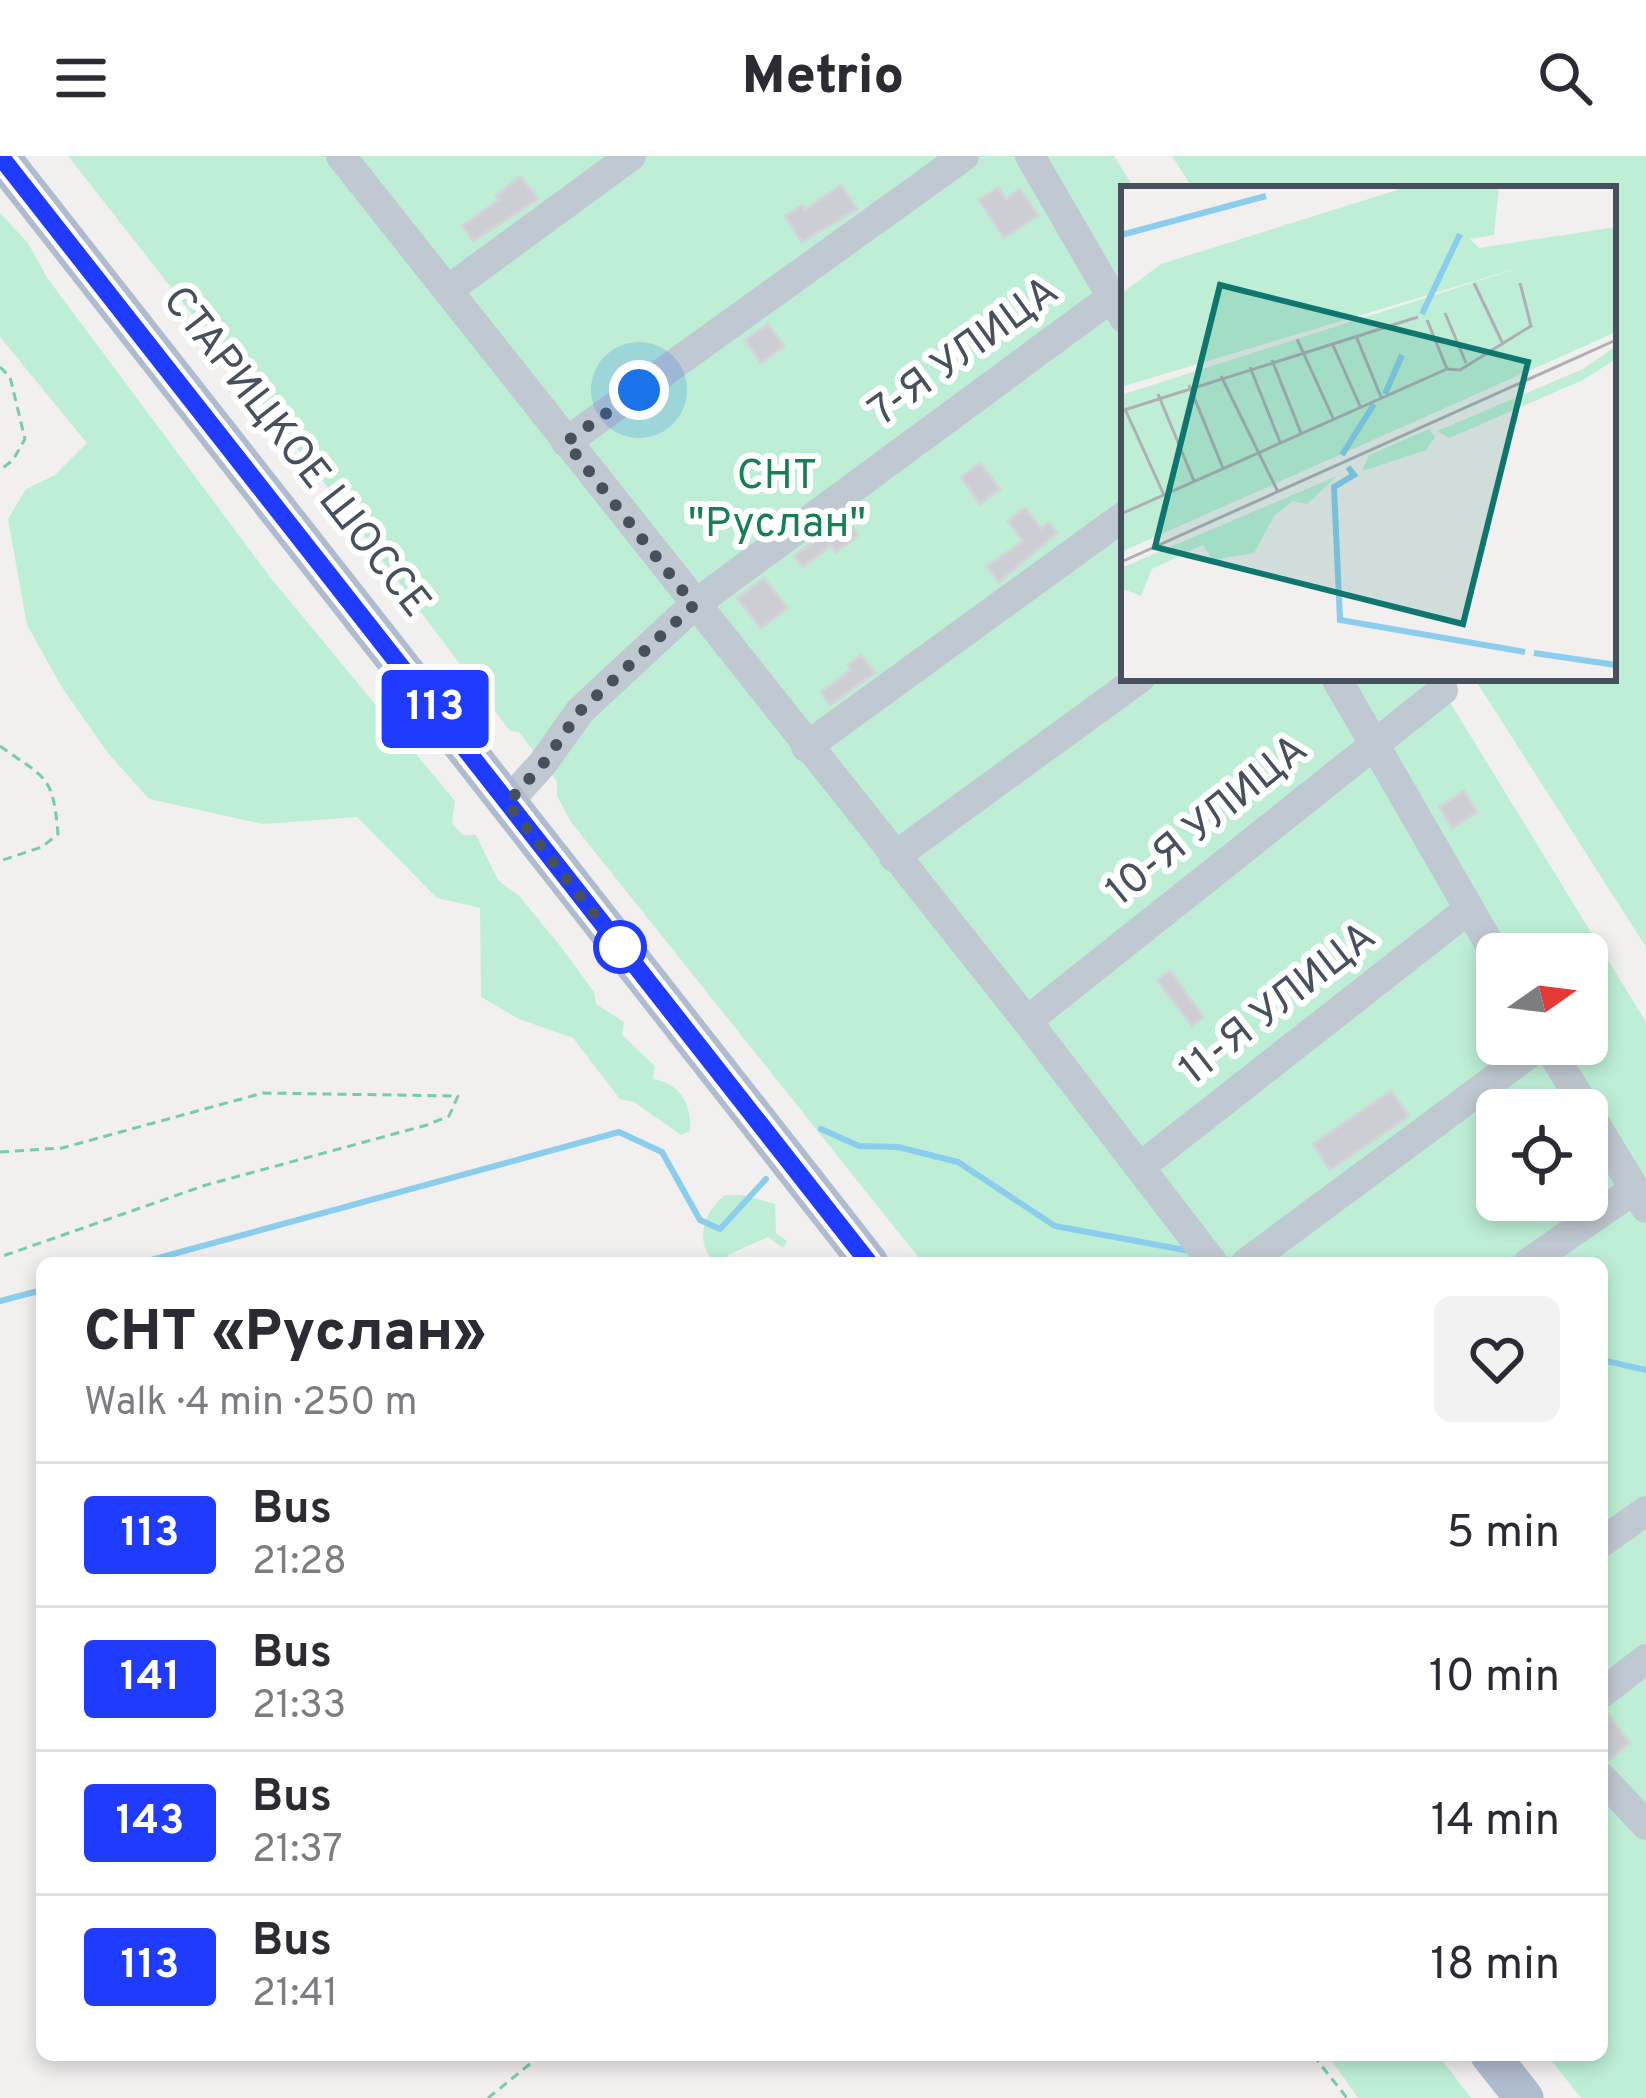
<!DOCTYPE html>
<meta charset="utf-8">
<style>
body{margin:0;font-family:Overpass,sans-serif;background:#f2f2f3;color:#2b2b33;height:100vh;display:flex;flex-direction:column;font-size:45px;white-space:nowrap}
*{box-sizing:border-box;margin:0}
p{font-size:39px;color:#7c7c81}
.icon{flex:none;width:66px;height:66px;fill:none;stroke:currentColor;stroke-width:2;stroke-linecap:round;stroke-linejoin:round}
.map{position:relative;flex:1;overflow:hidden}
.panel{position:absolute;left:36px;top:1101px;width:1572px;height:804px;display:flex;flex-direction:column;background:#fff;border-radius:18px;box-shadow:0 6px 18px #0003}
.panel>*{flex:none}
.badge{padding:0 24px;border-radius:9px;font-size:42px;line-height:78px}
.needle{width:78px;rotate:76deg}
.controls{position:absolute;left:1476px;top:777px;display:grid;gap:24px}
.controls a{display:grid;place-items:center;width:132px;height:132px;border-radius:18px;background:#fff;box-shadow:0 6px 18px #0003;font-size:60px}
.you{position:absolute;width:60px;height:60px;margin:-30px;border:9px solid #fff;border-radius:50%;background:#1a73e8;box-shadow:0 0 0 18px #1a73e833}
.map>.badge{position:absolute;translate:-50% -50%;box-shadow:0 0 0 6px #fff}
.round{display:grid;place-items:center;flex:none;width:126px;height:126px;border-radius:18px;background:#f2f2f3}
.summary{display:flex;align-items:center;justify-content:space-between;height:204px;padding:0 48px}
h1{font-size:57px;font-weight:800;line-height:90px}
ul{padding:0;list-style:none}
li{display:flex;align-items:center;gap:36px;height:144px;padding:0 48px;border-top:3px solid #e1e1e2}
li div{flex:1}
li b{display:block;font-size:45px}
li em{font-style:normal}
li .badge{min-width:132px;font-weight:700;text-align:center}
header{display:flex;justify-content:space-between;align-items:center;height:156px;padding:0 48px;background:#fff;font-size:54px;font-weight:800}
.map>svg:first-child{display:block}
</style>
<header><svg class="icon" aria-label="menu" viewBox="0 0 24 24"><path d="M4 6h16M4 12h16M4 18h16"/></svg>Metrio<svg class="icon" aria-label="search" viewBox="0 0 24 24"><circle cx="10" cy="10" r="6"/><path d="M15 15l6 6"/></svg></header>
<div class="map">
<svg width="1646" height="1942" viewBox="0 0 1646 1942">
<rect width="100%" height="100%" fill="#f2efef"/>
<!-- green -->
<g fill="#beefd6" fill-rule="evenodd">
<path d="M68 0H1114L1135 33H1124V522H1435L1646 866V1942H1581L1547 1899H1602V1107H923L571 666 557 640V625L519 576 510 575 322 324ZM1497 798H1587V888H1497ZM1497 954H1587V1044H1497Z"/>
<polygon points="1172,0 1646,0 1646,791 1474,522 1613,522 1613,33 1193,33"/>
<path d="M0 57 28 87 48 123 270 421 455 645 452 667 463 679H476L498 724 519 740 561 791 594 836 596 848 624 866 622 879 655 910 653 923C680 927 692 948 690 975L681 979 634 946 620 943 573 882 519 863 481 841 480 752 437 742 357 661 263 668 149 643 108 597 63 533 27 469 8 363 26 333 55 319 87 287 0 181Z"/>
<path d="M725 1039H744L775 1048 776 1077 787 1085 783 1092 768 1081 728 1099 730 1107H715C694 1087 703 1056 725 1039Z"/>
<polygon points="1328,1899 1438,1899 1471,1942 1358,1942"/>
</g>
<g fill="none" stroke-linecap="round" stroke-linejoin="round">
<!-- stream -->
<g stroke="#8bcdec" stroke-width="6">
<polyline points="821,973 859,990 898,991 958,1006 1055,1070 1190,1095"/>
<polyline points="140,1107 619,976 662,996 700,1064 720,1073 766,1023"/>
<polyline points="0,1145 42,1134"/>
<polyline points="1602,1204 1646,1214"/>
</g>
</g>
<!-- building -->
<g fill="#ccced4" stroke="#d3d5db" stroke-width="3">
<polygon points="520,20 538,43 473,85 462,70 499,44 496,40"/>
<polygon points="841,29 857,53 802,86 785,60 802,49 805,54"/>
<polygon points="998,32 1006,43 1020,33 1038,59 1004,82 979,44"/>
<polygon points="768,168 784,190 761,207 745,184"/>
<polygon points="980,307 1000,333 980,348 961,321"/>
<polygon points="1025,352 1041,372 1049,367 1057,377 999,426 987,410 1023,385 1008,365"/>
<polygon points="845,362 858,379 836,396 831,389 803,411 794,400"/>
<polygon points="764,422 787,452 761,472 737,442"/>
<polygon points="861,499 875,517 830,549 821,536 851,514 848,509"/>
<polygon points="1464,635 1477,656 1452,672 1439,651"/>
<polygon points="1170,815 1203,861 1192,870 1157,824"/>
<polygon points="1391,935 1409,960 1330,1014 1313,988"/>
<polygon points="1602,1556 1606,1556 1630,1587 1609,1604 1602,1596"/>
</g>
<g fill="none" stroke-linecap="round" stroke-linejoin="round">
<!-- path -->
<g stroke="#76cdab" stroke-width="3" stroke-dasharray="9 6" stroke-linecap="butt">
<polyline points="0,211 10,221 25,283 13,304 0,314"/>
<path d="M0 590C45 623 53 617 58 678L42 691 0 705"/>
<polyline points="0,996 62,992 263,937 458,940 449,960 427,969 206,1029 0,1101"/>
<polyline points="1313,1899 1347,1942"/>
<polyline points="488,1942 541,1899"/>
</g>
<!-- minor -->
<g stroke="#c0c8d1" stroke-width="30">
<polyline points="341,0 1027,865 1213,1107"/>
<polyline points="1030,0 1124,162"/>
<polyline points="448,134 631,0"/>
<polyline points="566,286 964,0"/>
<polyline points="1336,522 1497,801"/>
<polyline points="806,591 1124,360"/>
<polyline points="507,647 543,607 580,555 694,449 1112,141"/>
<polyline points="894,701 1140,522"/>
<polyline points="1027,865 1443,534"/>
<polyline points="1547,888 1646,1052"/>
<polyline points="1140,1011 1469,753"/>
<polyline points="1246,1107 1542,888"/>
<polyline points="1528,1107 1635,1033"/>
<polyline points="1602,1386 1646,1355"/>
<polyline points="1602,1537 1646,1503"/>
<polyline points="1602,1622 1646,1669"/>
</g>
<!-- major -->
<g stroke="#afbbce" stroke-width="39">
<polyline points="0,0 869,1107"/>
<polyline points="1490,1899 1524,1942"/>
</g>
</g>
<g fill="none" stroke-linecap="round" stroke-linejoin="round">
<!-- line casing -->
<g stroke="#fff" stroke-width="27">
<polyline id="line" points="0,0 869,1107"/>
</g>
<!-- line -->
<use href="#line" stroke="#1f3bff" stroke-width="18"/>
<!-- walk -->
<polyline stroke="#47505d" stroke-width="12" stroke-dasharray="0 21.6" points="620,791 507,647 543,608 580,555 694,449 566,286 639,234"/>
</g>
<!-- markers -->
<circle fill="#fff" stroke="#1f3bff" stroke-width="6" cx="620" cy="791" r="24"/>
<g text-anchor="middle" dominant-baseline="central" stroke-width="12" stroke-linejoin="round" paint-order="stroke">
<!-- street labels -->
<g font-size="42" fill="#47505d" stroke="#fff">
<text transform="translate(965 197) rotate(-36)">7-Я УЛИЦА</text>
<text transform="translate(295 297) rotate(52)">СТАРИЦКОЕ ШОССЕ</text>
<text transform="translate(1208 666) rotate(-39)">10-Я УЛИЦА</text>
<text transform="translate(1279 849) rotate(-38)">11-Я УЛИЦА</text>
</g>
<!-- park labels -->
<g font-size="42" fill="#177f56" stroke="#fff">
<text x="777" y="321">СНТ<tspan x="777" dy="48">"Руслан"</tspan></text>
</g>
</g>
<!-- overview -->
<g transform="translate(1121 30)">
<rect width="495" height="495" fill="#f2efef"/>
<path d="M289 0H378L373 49 349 53 358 62 495 41V146L0 366V209L414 77 0 201V108L40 78ZM495 160V173L462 194 328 252 316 245 462 183ZM308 243 314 251 305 264 241 285 248 269ZM216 290 186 318 172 315 153 330 133 367 92 374 82 359 31 383 20 410 0 402V382Z" fill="#beefd6"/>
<path fill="none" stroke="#8bcdec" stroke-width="6" d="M0 49 145 10M301 128 339 48M264 208 281 169M221 269 253 218M227 281 233 289 213 301 219 434 404 466M413 467 495 479"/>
<path fill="none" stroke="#aeafb5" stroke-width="3" d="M353 97 381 156M324 127 345 177M306 134 326 183M235 150 260 211M176 153 212 232M211 157 239 220M151 174 180 247M129 181 159 256M100 190 157 306M68 199 102 282M37 208 73 295M4 223 43 309M0 225 297 131M0 328 326 183 339 184 410 140 399 97M0 376 495 154"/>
<path fill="#0f766e" fill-opacity="0.15" stroke="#0f766e" stroke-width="6" d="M99 99 407 176 342 438 34 361Z"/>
<rect width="495" height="495" fill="none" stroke="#47505d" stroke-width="6"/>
</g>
</svg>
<div class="controls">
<a><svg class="needle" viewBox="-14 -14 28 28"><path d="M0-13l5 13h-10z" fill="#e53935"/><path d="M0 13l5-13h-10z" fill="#7c7c81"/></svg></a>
<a><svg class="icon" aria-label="locate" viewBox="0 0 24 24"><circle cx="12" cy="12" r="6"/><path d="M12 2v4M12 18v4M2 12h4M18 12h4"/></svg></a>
</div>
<div class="you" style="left:639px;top:234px"></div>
<b class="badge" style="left:435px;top:553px;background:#1f3bff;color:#fff">113</b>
<section class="panel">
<div class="summary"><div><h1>СНТ «Руслан»</h1><p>Walk · 4 min · 250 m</p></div><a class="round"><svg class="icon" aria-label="heart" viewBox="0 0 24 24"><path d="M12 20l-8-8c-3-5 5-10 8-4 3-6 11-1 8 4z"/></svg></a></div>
<ul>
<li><span class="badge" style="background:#1f3bff;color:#fff">113</span><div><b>Bus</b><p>21:28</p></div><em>5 min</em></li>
<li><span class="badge" style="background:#1f3bff;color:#fff">141</span><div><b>Bus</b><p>21:33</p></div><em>10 min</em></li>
<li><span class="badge" style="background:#1f3bff;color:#fff">143</span><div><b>Bus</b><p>21:37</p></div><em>14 min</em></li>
<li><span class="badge" style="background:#1f3bff;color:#fff">113</span><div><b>Bus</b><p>21:41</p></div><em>18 min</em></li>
</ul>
</section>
</div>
